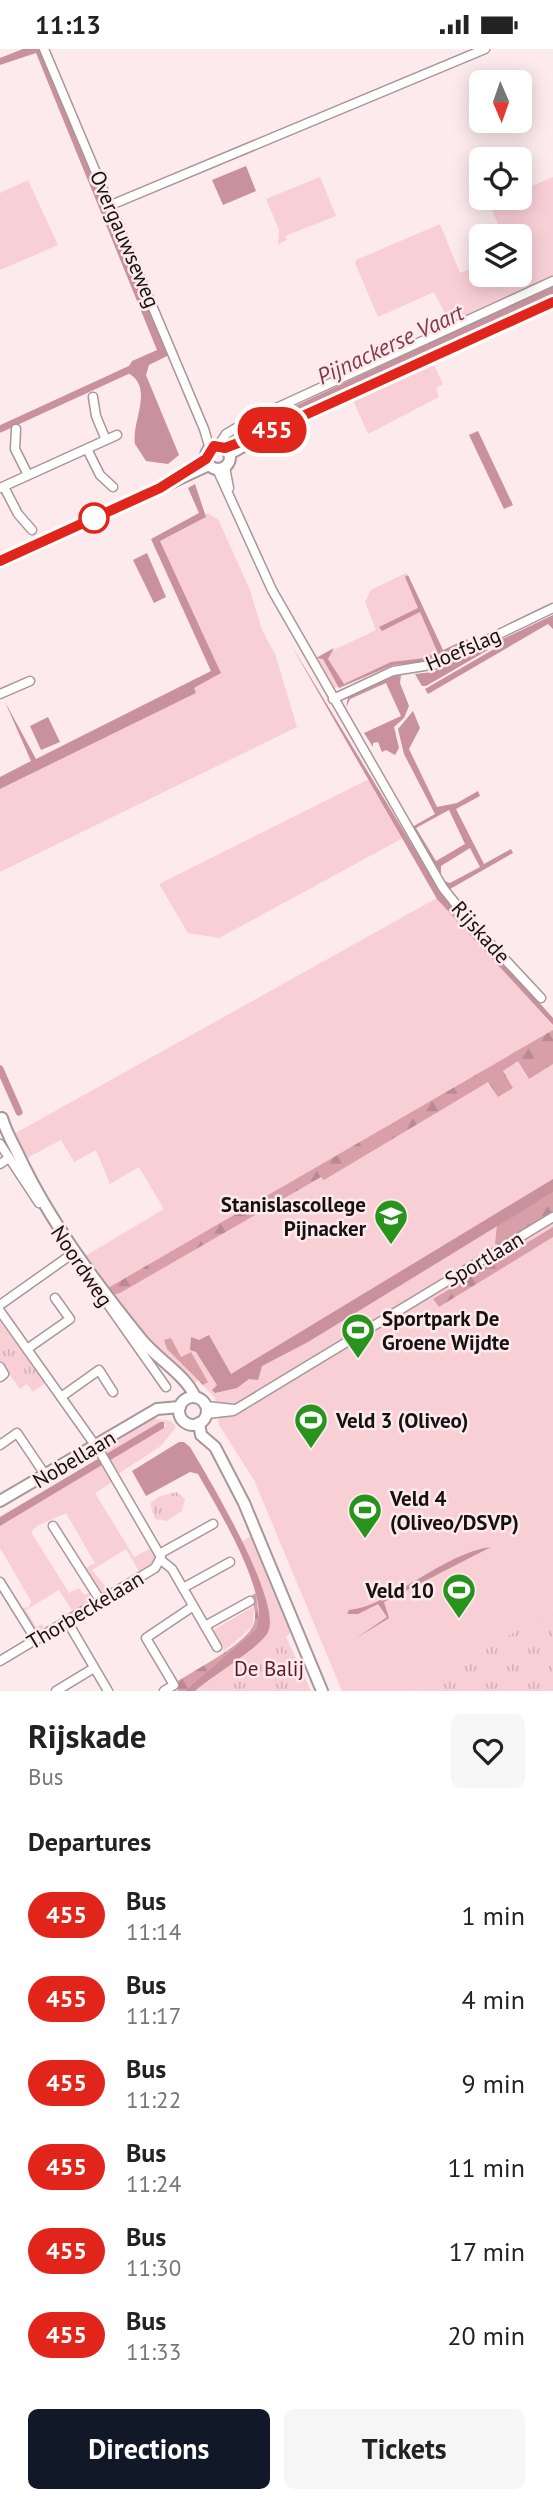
<!DOCTYPE html>
<style>
body{margin:0;font-family:"PT Sans",sans-serif;background:#f6f6f6;color:#222;height:100vh;display:flex;flex-direction:column;font-size:26px;white-space:nowrap}
*{box-sizing:border-box;margin:0}
p{font-size:23px;color:#767676}
.icon{flex:none;width:38px;height:38px;fill:none;stroke:currentColor;stroke-width:2;stroke-linecap:round;stroke-linejoin:round}
.map{position:relative;height:1642px;overflow:hidden}
.side{display:flex;flex-direction:column;background:#fff;flex:1}
.side>*{flex:none}
.badge{padding:0 14px;border-radius:23px;font-size:24px;line-height:46px}
.needle{width:46px;rotate:178deg}
.controls{position:absolute;left:469px;top:21px;display:grid;gap:14px}
.controls a{display:grid;place-items:center;width:63px;height:63px;border-radius:10px;background:#fff;box-shadow:0 4px 18px #0003;font-size:35px}
.map>.badge{position:absolute;translate:-50% -50%;box-shadow:0 0 0 4px #fff}
h2{padding:0 28px;font-size:26px;line-height:63px}
.round{display:grid;place-items:center;flex:none;width:74px;height:74px;border-radius:10px;background:#f6f6f6}
.overview{display:flex;align-items:center;justify-content:space-between;height:119px;padding:0 28px}
h1{font-size:33px;font-weight:700;line-height:52px}
.cta{display:flex;gap:14px;margin-top:auto;padding:14px 28px}
.cta a{flex:1;height:80px;border-radius:10px;background:#111827;color:#fff;font-size:28px;font-weight:700;line-height:80px;text-align:center}
.cta a+a{background:#f6f6f6;color:#222}
ul{padding:0;list-style:none}
li{display:flex;align-items:center;gap:21px;height:84px;padding:0 28px}
li div{flex:1}
li b{display:block;font-size:26px}
li em{font-style:normal}
li .badge{min-width:77px;font-weight:700;text-align:center}
.status{display:flex;justify-content:space-between;align-items:center;height:49px;padding:0 35px;background:#fff;direction:ltr}
.status svg{height:19px;fill:currentColor}
.map>svg:first-child{display:block}
</style>
<div class="status"><b>11:13</b><svg viewBox="0 0 49 12"><path d="M0 12V9h3v3zM5 12V6h3v6zM10 12V3h3v9zM15 12V0h3v12zM26 1h20v11H26zM47 4h2v5h-2z"/></svg></div>
<div class="map">
<svg width="553" height="1642" viewBox="0 0 553 1642">
<defs>
<pattern id="forest-firs" width="22" height="20" patternUnits="userSpaceOnUse" patternTransform="scale(1.75)"><rect width="22" height="20" fill="#d99fa9"/><path d="M5 1l3.5 6h-7zM16 11l3.5 6h-7z" fill="#ba8890"/></pattern>
<pattern id="park-tufts" width="24" height="20" patternUnits="userSpaceOnUse" patternTransform="scale(1.75)"><rect width="24" height="20" fill="#f9cfd6"/><path d="M3 7l-1-3M5 7V3M7 7l1-3M15 17l-1-3M17 17v-4M19 17l1-3" fill="none" stroke="#d5b1b7"/></pattern>
</defs>
<rect width="100%" height="100%" fill="#fceaec"/>
<!-- green -->
<g fill="#f9cfd6">
<polygon points="320,128 336,167 285,187 287,191 278,195 279,181 266,150"/>
<polygon points="553,128 553,227 451,276 434,243 378,268 355,214 356,211 440,175 460,224 481,216 481,226 520,226 520,187 503,187 489,154 503,149 520,149 520,142"/>
<polygon points="28,131 58,196 0,221 0,144"/>
<polygon points="434,316 443,335 436,339 439,348 368,385 353,351"/>
<polygon points="207,464 218,470 250,541 262,581 275,605 297,678 0,823 0,740 196,644 194,639 214,628 217,615 160,492 201,471"/>
<polygon points="406,524 442,604 427,612 392,615 332,640 315,610 376,581 365,553 371,541"/>
<polygon points="369,730 405,788 219,889 188,884 159,835"/>
<polygon points="437,849 553,977 553,1560 415,1642 342,1642 254,1431 219,1376 215,1349 199,1332 191,1334 159,1308 85,1207 164,1160 139,1118 110,1135 96,1101 74,1113 61,1091 25,1110 14,1085"/>
<polygon points="150,1369 171,1372 176,1378 161,1397 118,1425 110,1411 166,1376 160,1373 106,1405 106,1395"/>
<polygon points="102,1416 112,1433 95,1444 134,1508 151,1499 158,1511 139,1522 126,1500 92,1521 109,1542 101,1546 82,1521 95,1514 66,1464 37,1477 31,1483 69,1544 79,1539 84,1546 89,1544 92,1550 73,1563 59,1541 26,1561 36,1578 42,1575 44,1580 33,1585 19,1560 29,1558 31,1552 0,1499 0,1477"/>
<polygon points="253,1486 292,1581 286,1588 311,1642 195,1642 269,1578 265,1547 242,1492"/>
<polygon points="254,1557 253,1577 224,1602 212,1582"/>
</g>
<!-- forest -->
<g fill="url(#forest-firs)">
<polygon points="553,981 553,1015 529,1030 518,1012 503,1022 513,1039 498,1048 488,1033 324,1131 321,1128 120,1244 112,1246 108,1239"/>
<polygon points="553,1143 553,1165 501,1196 495,1195 497,1176"/>
<polygon points="553,1178 553,1188 439,1258 433,1250"/>
<polygon points="171,1289 181,1308 191,1303 208,1333 203,1336 167,1300 164,1291"/>
<path d="M256 1544 259 1572 255 1581 184 1642H178L175 1634C196 1620 239 1599 252 1579 258 1571 254 1555 251 1547Z"/>
</g>
<!-- park -->
<g fill="url(#park-tufts)">
<polygon points="0,1269 45,1334 33,1343 27,1335 20,1340 0,1312"/>
<polygon points="176,1443 185,1450 182,1462 167,1472 155,1470 150,1455 158,1448"/>
<polygon points="553,1560 553,1642 415,1642"/>
<polygon points="278,1582 304,1642 203,1642"/>
</g>
<!-- water -->
<g fill="#c9919b" fill-rule="evenodd">
<path d="M23 0H39L169 306 149 316 146 326 179 406 168 415 146 412 135 395C131 372 156 337 126 323L132 312 157 301 36 4 0 16V9Z"/>
<polygon points="246,117 256,142 223,156 212,131"/>
<polygon points="553,236 553,247 275,374 244,386 242,382"/>
<polygon points="478,382 513,456 504,460 469,386"/>
<polygon points="195,435 206,468 160,492 221,624 194,639 196,644 0,740 0,728 31,712 5,653 36,710 211,622 151,490 199,464 188,439"/>
<polygon points="147,504 166,548 154,554 133,511"/>
<polygon points="408,526 443,601 467,590 470,595 430,613 393,616 339,639 323,610 316,609 334,599 328,610 344,635 391,613 425,609 437,602 420,563 382,582 379,578 418,559 405,528"/>
<polygon points="553,566 553,580 548,575 428,645 425,640 494,600 492,595"/>
<polygon points="291,596 440,842 553,969 553,976 437,850"/>
<polygon points="487,597 488,601 426,637 422,637 415,625 433,623"/>
<polygon points="401,626 400,634 409,657 404,669 394,678 399,699 395,706 386,701 382,703 378,693 373,694 373,698 364,684 401,667 386,634 350,650 346,659 348,648 385,629"/>
<path d="M413 662 420 679 409 700 437 758 457 754 478 742 480 747 456 760 484 815 511 800 513 804 450 840 444 832 450 834 480 818 470 799 441 817V826L412 778 435 765 404 705 398 680ZM449 761 465 795 436 812 416 779Z"/>
<polygon points="48,668 60,693 41,701 30,677"/>
<polygon points="553,1130 553,1143 308,1293 262,1317 258,1331 249,1330 237,1339 215,1344 212,1341 217,1336 196,1303 190,1301 191,1288 199,1291 209,1286 231,1325"/>
<polygon points="160,1373 164,1373 164,1379 0,1477 0,1468"/>
<path d="M179 1393H184L190 1398C207 1426 286 1558 267 1585 256 1601 212 1627 195 1642H184L255 1581C274 1550 215 1455 198 1425L190 1423 146 1447 132 1422Z"/>
<path d="M491 1498 384 1553 389 1569 355 1590 387 1568 378 1555 358 1565H347L349 1561C389 1558 445 1503 491 1498Z"/>
</g>
<g fill="none" stroke-linecap="round" stroke-linejoin="round">
<!-- canal -->
<g stroke="#c9919b" stroke-width="7">
<polyline points="0,380 133,319"/>
<polyline points="0,1020 19,1063"/>
</g>
<!-- street casing -->
<g stroke="#a8979a" stroke-width="11">
<g id="street">
<polyline points="44,0 204,380 210,400"/>
<polyline points="111,156 485,0"/>
<polyline points="93,348 96,367 106,391"/>
<polyline points="16,380 15,400 28,426"/>
<polyline points="218,397 226,385 248,372 553,232"/>
<polyline points="87,400 100,426 113,438"/>
<polyline points="225,418 229,439"/>
<polyline points="217,420 272,541 443,839 470,873 541,949"/>
<polyline points="4,438 18,465 32,481"/>
<polyline points="0,439 117,386"/>
<polyline points="0,645 30,632"/>
<polyline points="333,650 393,622 437,615 553,559"/>
<polyline points="0,1095 39,1154"/>
<polyline points="0,1115 9,1109"/>
<polyline points="0,1256 72,1205"/>
<polyline points="109,1257 166,1338"/>
<polyline points="0,1262 100,1403 161,1508 155,1519 0,1612"/>
<polyline points="27,1300 70,1270 55,1249"/>
<polyline points="0,1318 4,1325 0,1328"/>
<polyline points="61,1348 99,1321 113,1343"/>
<polyline points="206,1357 234,1360"/>
<polyline points="207,1365 233,1362 553,1168"/>
<polyline points="0,1396 17,1384 46,1427"/>
<polyline points="53,1477 100,1551"/>
<polyline points="161,1504 213,1475"/>
<polyline points="161,1511 172,1520 217,1598"/>
<polyline points="0,1533 36,1591"/>
<polyline points="183,1539 230,1513"/>
<polyline points="67,1572 108,1642"/>
<polyline points="205,1577 250,1552"/>
<polyline points="56,1642 94,1619"/>
<polyline points="164,1642 174,1636 146,1589 192,1558"/>
</g>
</g>
<!-- secondary casing -->
<g stroke="#a8979a" stroke-width="14">
<g id="secondary">
<circle cx="218" cy="408" r="12"/>
<polyline points="229,405 273,381 553,253"/>
<polyline points="0,513 209,416"/>
<path d="M2 1069C6 1083 13 1094 19 1107 50 1173 96 1234 141 1290 158 1311 186 1326 195 1348"/>
<circle cx="193" cy="1362" r="14"/>
<polyline points="199,1374 201,1386 215,1398 244,1454 322,1642"/>
<polyline points="0,1452 157,1360 180,1358"/>
</g>
</g>
<!-- street -->
<use href="#street" stroke="#fff" stroke-width="8"/>
<!-- secondary -->
<use href="#secondary" stroke="#fff" stroke-width="10"/>
</g>
<g fill="none" stroke-linecap="round" stroke-linejoin="round">
<!-- line casing -->
<g stroke="#fff" stroke-width="16">
<polyline id="line" points="0,512 160,439 206,410 214,397 225,399 272,381 553,253"/>
</g>
<!-- line -->
<use href="#line" stroke="#e1251b" stroke-width="10"/>
</g>
<!-- icons -->
<defs>
<g id="school-pin" transform="scale(1.75)"><path d="M0 17L-7.5 6A9.5 9.5 0 1 1 7.5 6Z" fill="#28941d" stroke="#fceaec"/><path d="M0-5L7-2L0 1L-7-2ZM-4 1L0 2.5L4 1V4Q0 6-4 4Z" fill="#fff"/></g>
<g id="stadium-pin" transform="scale(1.75)"><path d="M0 17L-7.5 6A9.5 9.5 0 1 1 7.5 6Z" fill="#28941d" stroke="#fceaec"/><path d="M0-5a6.5 5 0 1 0 0 10a6.5 5 0 1 0 0-10ZM-3.5-1.8h7v3.6h-7Z" fill="#fff"/></g>
</defs>
<g fill-rule="evenodd">
<use href="#school-pin" x="391" y="1167"/>
<use href="#stadium-pin" x="358" y="1281"/>
<use href="#stadium-pin" x="311" y="1371"/>
<use href="#stadium-pin" x="365" y="1461"/>
<use href="#stadium-pin" x="459" y="1541"/>
</g>
<!-- markers -->
<circle fill="#fff" stroke="#e1251b" stroke-width="3.5" cx="94" cy="469" r="14"/>
<g text-anchor="middle" dominant-baseline="central" stroke-width="5" stroke-linejoin="round" paint-order="stroke">
<!-- street labels -->
<g font-size="21" fill="#161011" stroke="#fceaec">
<text transform="translate(125 190) rotate(67)">Overgauwseweg</text>
<text transform="translate(463 600) rotate(-23)">Hoefslag</text>
<text transform="translate(481 883) rotate(48)">Rijskade</text>
<text transform="translate(484 1210) rotate(-31)">Sportlaan</text>
<text transform="translate(82 1217) rotate(56)">Noordweg</text>
<text transform="translate(74 1410) rotate(-31)">Nobellaan</text>
<text transform="translate(85 1561) rotate(-31)">Thorbeckelaan</text>
</g>
<!-- poi labels -->
<g font-size="21" font-weight="bold" fill="#161011" stroke="#fceaec" text-anchor="start">
<text x="366" y="1155" text-anchor="end">Stanislascollege<tspan x="366" dy="24">Pijnacker</tspan></text>
<text x="382" y="1269">Sportpark De<tspan x="382" dy="24">Groene Wijdte</tspan></text>
<text x="336" y="1371">Veld 3 (Oliveo)</text>
<text x="390" y="1449">Veld 4<tspan x="390" dy="24">(Oliveo/DSVP)</tspan></text>
<text x="434" y="1541" text-anchor="end">Veld 10</text>
</g>
<!-- park labels -->
<g font-size="21" fill="#5a1629" stroke="#fceaec">
<text x="269" y="1619">De Balij</text>
</g>
<!-- water labels -->
<g font-size="23" font-style="italic" fill="#813a4a" stroke="#fceaec">
<text transform="translate(390 295) rotate(-25)">Pijnackerse Vaart</text>
</g>
</g>
</svg>
<div class="controls">
<a><svg class="needle" viewBox="-14 -14 28 28"><path d="M0-13l5 13h-10z" fill="#e53935"/><path d="M0 13l5-13h-10z" fill="#767676"/></svg></a>
<a><svg class="icon" aria-label="locate" viewBox="0 0 24 24"><circle cx="12" cy="12" r="6"/><path d="M12 2v4M12 18v4M2 12h4M18 12h4"/></svg></a>
<a><svg class="icon" aria-label="layers" viewBox="0 0 24 24"><path d="M12 4l9 5-9 5-9-5zM3 14l9 5 9-5"/></svg></a>
</div>
<b class="badge" style="left:272px;top:381px;background:#e1251b;color:#fff">455</b>
</div>
<section class="side">
<div class="overview"><div><h1>Rijskade</h1><p>Bus</p></div><a class="round"><svg class="icon" aria-label="heart" viewBox="0 0 24 24"><path d="M12 20l-8-8c-3-5 5-10 8-4 3-6 11-1 8 4z"/></svg></a></div>
<h2>Departures</h2>
<ul>
<li><span class="badge" style="background:#e1251b;color:#fff">455</span><div><b>Bus</b><p>11:14</p></div><em>1 min</em></li>
<li><span class="badge" style="background:#e1251b;color:#fff">455</span><div><b>Bus</b><p>11:17</p></div><em>4 min</em></li>
<li><span class="badge" style="background:#e1251b;color:#fff">455</span><div><b>Bus</b><p>11:22</p></div><em>9 min</em></li>
<li><span class="badge" style="background:#e1251b;color:#fff">455</span><div><b>Bus</b><p>11:24</p></div><em>11 min</em></li>
<li><span class="badge" style="background:#e1251b;color:#fff">455</span><div><b>Bus</b><p>11:30</p></div><em>17 min</em></li>
<li><span class="badge" style="background:#e1251b;color:#fff">455</span><div><b>Bus</b><p>11:33</p></div><em>20 min</em></li>
</ul>
<div class="cta"><a>Directions</a><a>Tickets</a></div>
</section>
